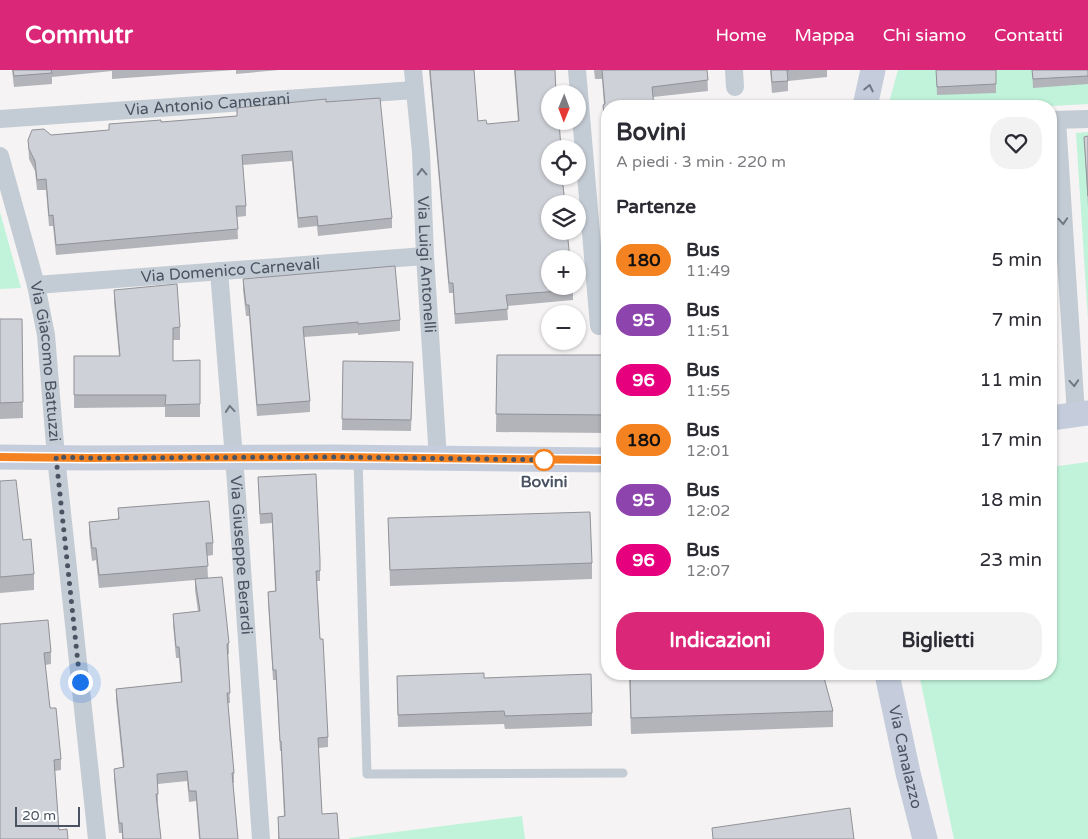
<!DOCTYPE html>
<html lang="it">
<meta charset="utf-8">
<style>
body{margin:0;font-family:"Varela Round",sans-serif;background:#f2f2f3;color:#2b2b33;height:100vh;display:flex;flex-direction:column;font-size:19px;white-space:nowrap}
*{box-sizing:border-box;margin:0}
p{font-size:16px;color:#7c7c81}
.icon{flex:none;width:28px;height:28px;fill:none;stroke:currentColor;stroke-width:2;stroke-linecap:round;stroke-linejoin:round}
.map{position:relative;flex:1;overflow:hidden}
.details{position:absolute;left:601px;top:30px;width:456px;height:580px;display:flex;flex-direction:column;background:#fff;border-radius:20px;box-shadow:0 1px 4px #0004}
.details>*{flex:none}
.badge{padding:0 10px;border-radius:16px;font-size:18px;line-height:32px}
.needle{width:32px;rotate:181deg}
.tools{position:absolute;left:541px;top:15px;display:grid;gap:10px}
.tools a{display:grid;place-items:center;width:45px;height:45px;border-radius:50%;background:#fff;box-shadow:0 1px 4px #0004;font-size:25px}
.scale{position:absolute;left:15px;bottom:12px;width:65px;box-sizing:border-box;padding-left:5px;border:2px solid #495362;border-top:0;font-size:14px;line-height:18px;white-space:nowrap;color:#495362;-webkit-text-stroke:4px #fff;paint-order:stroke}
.you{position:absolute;width:25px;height:25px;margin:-12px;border:4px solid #fff;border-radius:50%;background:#1a73e8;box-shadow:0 0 0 8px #1a73e833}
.map>.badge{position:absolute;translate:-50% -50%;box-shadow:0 0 0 2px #fff}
h2{padding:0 15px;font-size:19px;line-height:45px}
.round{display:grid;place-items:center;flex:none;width:52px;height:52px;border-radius:20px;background:#f2f2f3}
.overview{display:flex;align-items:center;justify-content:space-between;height:85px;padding:0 15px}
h1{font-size:24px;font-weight:800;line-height:38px}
.primary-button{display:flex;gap:10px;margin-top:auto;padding:10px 15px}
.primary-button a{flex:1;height:58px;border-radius:20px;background:#db2777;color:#fff;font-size:20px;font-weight:800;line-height:58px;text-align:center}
.primary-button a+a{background:#f2f2f3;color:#2b2b33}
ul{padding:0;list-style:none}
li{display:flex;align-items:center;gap:15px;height:60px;padding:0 15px}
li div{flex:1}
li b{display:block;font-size:19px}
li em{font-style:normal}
li .badge{min-width:55px;font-weight:700;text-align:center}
header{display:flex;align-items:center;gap:30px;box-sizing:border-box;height:70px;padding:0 25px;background:#db2777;color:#fff}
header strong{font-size:24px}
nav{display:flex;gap:28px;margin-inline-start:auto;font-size:18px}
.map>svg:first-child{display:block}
</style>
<header>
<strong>Commutr</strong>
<nav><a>Home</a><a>Mappa</a><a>Chi siamo</a><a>Contatti</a></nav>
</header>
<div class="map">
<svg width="1088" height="769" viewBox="0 0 1088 769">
<rect width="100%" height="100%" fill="#f5f3f3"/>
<!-- green -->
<g fill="#c1f3da">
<polygon points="898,0 1088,0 1088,34 1051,36 888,36"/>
<polygon points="1088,62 1088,250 1076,63"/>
<polygon points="0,142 21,218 0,219"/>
<polygon points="1088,392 1088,769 954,769 919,604 1051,604 1051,397"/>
<polygon points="522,746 525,769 349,769 349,768"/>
</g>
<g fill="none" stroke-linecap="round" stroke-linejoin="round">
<!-- lane -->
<polyline stroke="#c3cbd4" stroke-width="9" points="358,388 367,704 623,703"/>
<!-- street -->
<g stroke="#c3cbd4" stroke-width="18">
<path id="s1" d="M413 0 421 82 425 186 438 389"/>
<polyline points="577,0 599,256"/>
<polyline points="734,0 735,17"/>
<path id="s2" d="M0 49 415 20"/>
<polyline points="1051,50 1088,49"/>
<polyline points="1057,50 1076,344"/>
<path id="s3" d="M0 86 36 215 46 265 56 387 97 769"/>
<path id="s4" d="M219 201 236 413 261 769"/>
<path id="s5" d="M36 215 425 186"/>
</g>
<!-- secondary -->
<g stroke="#c5cddc" stroke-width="25">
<polyline points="865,36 873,0"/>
<polyline points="1051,348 1088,343"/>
<polyline points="0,387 88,388 335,387 608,390"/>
<path id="s6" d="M887 604 908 703 925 769"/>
</g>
</g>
<!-- wall -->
<g fill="#b2b4ba">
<polygon points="12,0 234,0 112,9 112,1 52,7 52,14 14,17"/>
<polygon points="236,0 279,0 236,4"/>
<polygon points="429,0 474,0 478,51 487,54 518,52 514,0 555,0 550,79 573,216 573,230 507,236 508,250 455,254 453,223 449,223"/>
<polygon points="594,0 707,0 708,21 653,27 608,36 608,107 603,45 603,35 604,35 602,9 595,9"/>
<polygon points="770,0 827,0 827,7 788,11 788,21 772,23"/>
<polygon points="936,0 996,0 996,23 937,25"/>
<polygon points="1032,0 1088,0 1088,14 1033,18"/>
<polygon points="326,32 392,148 392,158 318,166 317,156 298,158 292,91 242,95 246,136 246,146 237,147 238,169 56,185 53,156 49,156 46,120 37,120 35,101 29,89 28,70 51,65 109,60 109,54 161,52 237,46 237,38"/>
<polygon points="1088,66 1088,138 1084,67"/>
<polygon points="243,209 400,250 400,261 358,265 358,263 304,267 310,331 310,342 257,346 249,246 246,246 243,220"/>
<polygon points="114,220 180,257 180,270 173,270 173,291 200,290 200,347 165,347 165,337 74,338 74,286 119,286 114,232"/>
<polygon points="0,249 22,249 23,348 0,349"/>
<polygon points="497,285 608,285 608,363 496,362"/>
<polygon points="343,291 413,303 411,361 342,360"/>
<polygon points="258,407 320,490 320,511 317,511 320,569 328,667 328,677 318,678 322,744 339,769 278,769 278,747 284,746 281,681 280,681 276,610 273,610 268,532 268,522 275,521 272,453 260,454"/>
<polygon points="0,411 23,470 34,504 34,520 0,523"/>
<polygon points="118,438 213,473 213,485 207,486 208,508 229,573 229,584 228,584 230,633 228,633 234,703 234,713 233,713 238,769 199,769 196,731 189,732 187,711 158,714 158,734 161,769 122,769 122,763 119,763 114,709 114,699 123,698 116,630 116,619 181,612 179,588 176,588 173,554 173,544 198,541 195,520 195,510 99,518 96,490 92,491 89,464 89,452 118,449"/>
<polygon points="388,448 592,493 592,509 390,516"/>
<polygon points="0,554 51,582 51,594 45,595 50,638 61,689 61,700 55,701 59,760 0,769"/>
<polygon points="629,604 823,604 833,641 833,657 631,664"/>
<polygon points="397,606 484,608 592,643 592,656 505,659 504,654 398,657"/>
</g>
<!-- building -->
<g fill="#cfd1d8" stroke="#919297">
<polygon points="13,0 51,0 52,3 14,6"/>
<polygon points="430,0 474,0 478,51 486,50 487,54 519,51 515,0 555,0 556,24 550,24 550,51 559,51 561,79 550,79 550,106 562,106 565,134 550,134 550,161 567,161 570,189 550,189 550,216 573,216 573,220 506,225 508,239 455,244 453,213 449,213"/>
<polygon points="602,0 707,0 708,10 652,17 654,36 608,36 608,97 603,35 605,34"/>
<polygon points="771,0 789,0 787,0 788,11 772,12"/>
<polygon points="936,0 996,0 996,14 937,17"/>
<polygon points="1032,0 1088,0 1088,6 1033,9"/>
<polygon points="380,28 392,148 318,156 317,146 298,148 292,81 242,85 246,136 236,136 238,159 56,175 53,145 49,146 46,109 37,110 35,91 29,79 28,70 32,60 44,59 51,65 109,60 109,54 161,50 161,52 237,46 237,38 326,29 326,32"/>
<polygon points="784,32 784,36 761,36"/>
<polygon points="1088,66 1088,126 1084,67"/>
<polygon points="395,196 400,250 358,254 358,252 303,257 310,331 257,335 249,235 246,235 243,209"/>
<polygon points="177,214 180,257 173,258 173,291 200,290 200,334 165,335 166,325 74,325 74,286 120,286 114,220"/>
<polygon points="0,249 22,249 23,332 0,333"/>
<polygon points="497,285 608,285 608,345 496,344"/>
<polygon points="343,291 413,292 411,350 342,349"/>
<polygon points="316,404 320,490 320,501 316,501 320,569 323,569 328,667 318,668 322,744 337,743 339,769 279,769 278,747 285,746 281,671 280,671 276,600 273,600 268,522 276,521 272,443 260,444 258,407"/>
<polygon points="16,410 23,470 31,469 34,504 0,507 0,411"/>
<polygon points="209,431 213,473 206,473 208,496 99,505 96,478 92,478 89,452 119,449 118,438"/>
<polygon points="590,442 592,493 390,500 388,448"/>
<polygon points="222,507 229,573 227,574 230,623 227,623 234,703 232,703 238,769 200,769 196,721 189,721 187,701 157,704 158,724 156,724 161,769 123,769 122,753 119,753 114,699 124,697 116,619 182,612 179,577 176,577 173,544 200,541 195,509"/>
<polygon points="48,550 51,582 44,583 50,638 56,638 61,689 54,690 59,760 67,759 68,769 0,769 0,554"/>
<polygon points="484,603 484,608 591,604 592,643 505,646 504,641 398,645 397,606"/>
<polygon points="630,604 823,604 833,641 631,648"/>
<polygon points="850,738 854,769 713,769 712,758"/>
</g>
<!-- one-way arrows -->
<defs><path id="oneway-chevron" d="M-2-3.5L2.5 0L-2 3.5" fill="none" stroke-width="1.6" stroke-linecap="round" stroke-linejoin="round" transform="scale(1.25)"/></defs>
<use stroke="#6e7887" href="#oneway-chevron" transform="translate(869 18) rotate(-78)"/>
<g stroke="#6e7784">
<use href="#oneway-chevron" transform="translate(422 102) rotate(-92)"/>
<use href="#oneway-chevron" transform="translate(1063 151) rotate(86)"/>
<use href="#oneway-chevron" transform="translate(1074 313) rotate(86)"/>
<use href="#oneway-chevron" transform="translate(230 339) rotate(-95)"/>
</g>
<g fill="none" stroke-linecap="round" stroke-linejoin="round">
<!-- line casing -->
<g stroke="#fff" stroke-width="11">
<polyline id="line" points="0,387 88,388 335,387 608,390"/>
</g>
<!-- line -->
<use href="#line" stroke="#f58220" stroke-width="8"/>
<!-- walk -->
<polyline stroke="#495362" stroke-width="5" stroke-dasharray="0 9" points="80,612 56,387 88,388 335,387 551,390 544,390"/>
</g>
<!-- markers -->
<circle fill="#fff" stroke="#f58220" stroke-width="2.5" cx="544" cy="390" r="10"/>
<g text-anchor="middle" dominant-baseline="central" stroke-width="4.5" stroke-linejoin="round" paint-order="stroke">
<!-- street labels -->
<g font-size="16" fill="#495362" stroke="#fff">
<text stroke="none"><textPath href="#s2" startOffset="208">Via Antonio Camerani</textPath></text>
<text stroke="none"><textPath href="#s1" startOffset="195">Via Luigi Antonelli</textPath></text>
<text stroke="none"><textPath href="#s5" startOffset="195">Via Domenico Carnevali</textPath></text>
<text stroke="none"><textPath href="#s3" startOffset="211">Via Giacomo Battuzzi</textPath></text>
<text stroke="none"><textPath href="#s4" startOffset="285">Via Giuseppe Berardi</textPath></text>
<text stroke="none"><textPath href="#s6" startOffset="85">Via Canalazzo</textPath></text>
</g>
<!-- stop labels -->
<g font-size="16" font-weight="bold" fill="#495362" stroke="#fff">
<text x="544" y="412">Bovini</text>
</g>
</g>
</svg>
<div class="tools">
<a><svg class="needle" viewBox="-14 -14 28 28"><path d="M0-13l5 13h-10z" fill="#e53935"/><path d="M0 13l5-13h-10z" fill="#7c7c81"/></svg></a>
<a><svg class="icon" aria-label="locate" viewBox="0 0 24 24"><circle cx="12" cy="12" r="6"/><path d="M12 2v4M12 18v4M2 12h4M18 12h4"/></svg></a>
<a><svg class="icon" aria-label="layers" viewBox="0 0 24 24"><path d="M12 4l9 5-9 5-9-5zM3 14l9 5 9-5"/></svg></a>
<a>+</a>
<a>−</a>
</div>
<div class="scale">20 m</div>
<div class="you" style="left:80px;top:612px"></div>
<section class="details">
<div class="overview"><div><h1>Bovini</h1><p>A piedi · 3 min · 220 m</p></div><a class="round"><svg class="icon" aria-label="heart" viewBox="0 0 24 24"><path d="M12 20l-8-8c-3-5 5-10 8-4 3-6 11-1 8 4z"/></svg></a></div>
<h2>Partenze</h2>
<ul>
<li><span class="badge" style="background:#f58220;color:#111">180</span><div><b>Bus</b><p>11:49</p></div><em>5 min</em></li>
<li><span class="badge" style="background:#8e44ad;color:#fff">95</span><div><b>Bus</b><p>11:51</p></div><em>7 min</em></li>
<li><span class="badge" style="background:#e6007e;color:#fff">96</span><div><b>Bus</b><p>11:55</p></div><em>11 min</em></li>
<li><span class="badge" style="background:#f58220;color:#111">180</span><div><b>Bus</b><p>12:01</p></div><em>17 min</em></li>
<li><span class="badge" style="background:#8e44ad;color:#fff">95</span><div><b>Bus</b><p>12:02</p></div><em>18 min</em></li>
<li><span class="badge" style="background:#e6007e;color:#fff">96</span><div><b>Bus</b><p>12:07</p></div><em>23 min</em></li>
</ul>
<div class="primary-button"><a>Indicazioni</a><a>Biglietti</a></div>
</section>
</div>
